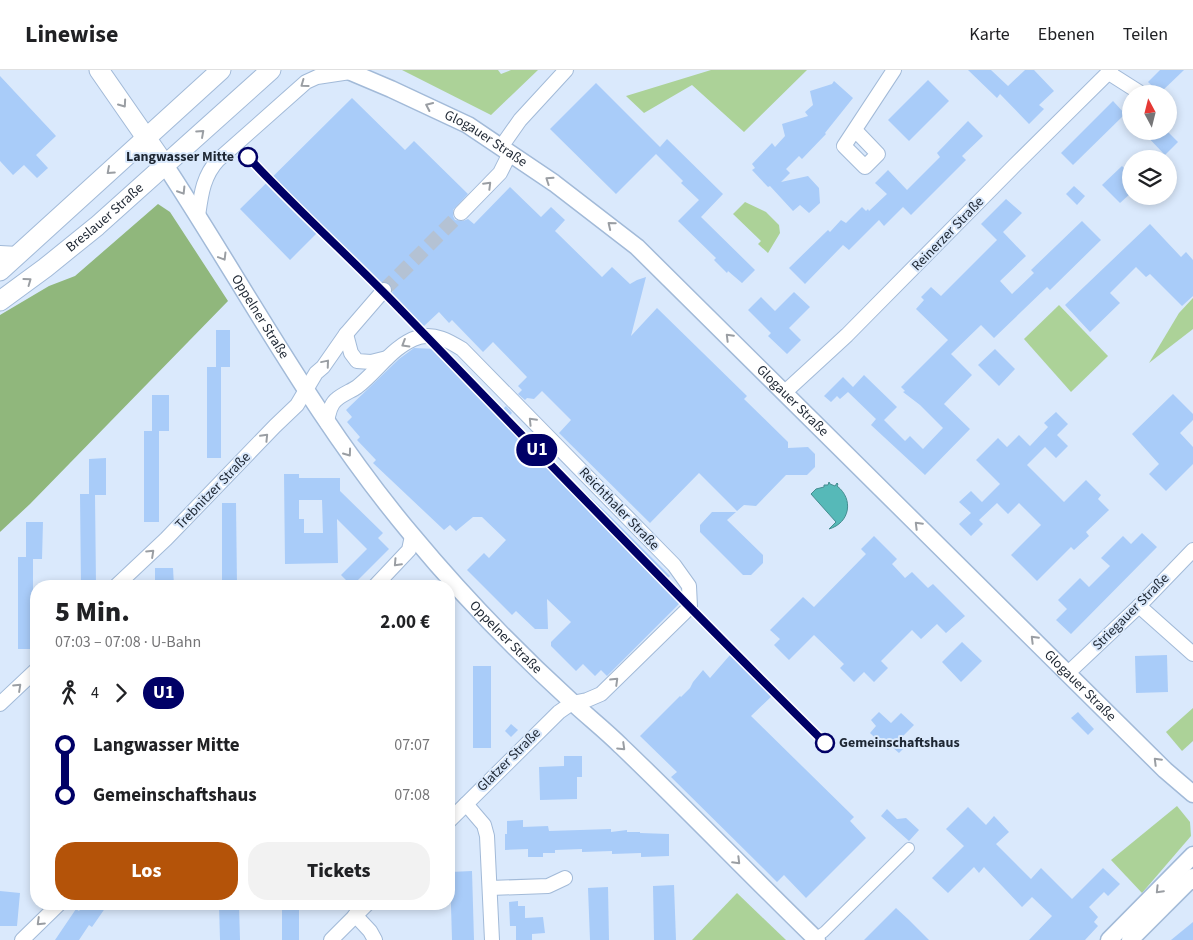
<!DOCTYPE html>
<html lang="de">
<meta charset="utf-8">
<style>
body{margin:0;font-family:"Source Sans 3",sans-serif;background:#f2f2f2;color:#202124;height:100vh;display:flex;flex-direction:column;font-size:19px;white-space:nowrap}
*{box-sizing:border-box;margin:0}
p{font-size:16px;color:#757577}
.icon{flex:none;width:28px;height:28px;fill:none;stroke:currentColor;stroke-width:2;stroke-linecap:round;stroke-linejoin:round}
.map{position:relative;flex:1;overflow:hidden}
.drawer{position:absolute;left:30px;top:510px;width:425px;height:330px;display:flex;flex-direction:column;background:#fff;border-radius:20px;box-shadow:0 2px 8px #0003}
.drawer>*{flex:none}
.badge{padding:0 10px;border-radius:16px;font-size:18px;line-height:32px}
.needle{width:32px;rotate:353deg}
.tools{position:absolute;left:1122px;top:15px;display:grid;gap:10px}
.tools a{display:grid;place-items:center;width:55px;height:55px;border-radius:50%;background:#fff;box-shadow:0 2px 8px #0003;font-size:25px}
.map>.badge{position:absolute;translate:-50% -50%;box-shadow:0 0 0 2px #fff}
.legs{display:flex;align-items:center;gap:8px;height:55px;padding:0 25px;font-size:16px}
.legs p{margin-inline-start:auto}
.headline{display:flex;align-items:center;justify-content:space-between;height:85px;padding:0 25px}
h1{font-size:28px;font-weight:800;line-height:38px}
.action{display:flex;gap:10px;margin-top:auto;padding:10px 25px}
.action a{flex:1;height:58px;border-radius:20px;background:#b45309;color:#fff;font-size:20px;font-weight:800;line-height:58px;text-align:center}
.action a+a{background:#f2f2f2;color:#202124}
ul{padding:0 25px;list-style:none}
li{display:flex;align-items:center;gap:18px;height:50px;font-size:19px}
li i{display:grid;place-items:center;width:8px;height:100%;margin:0 6px;background:currentColor}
li i::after{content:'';width:12px;height:12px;margin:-6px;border:4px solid;border-radius:50%;background:#fff}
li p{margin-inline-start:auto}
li:first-child i{background:linear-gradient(#0000 50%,currentColor 0)}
li:last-child i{background:linear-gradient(currentColor 50%,#0000 0)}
header{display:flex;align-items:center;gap:30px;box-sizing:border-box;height:70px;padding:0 25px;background:#fff;border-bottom:1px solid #e0e0e0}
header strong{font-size:24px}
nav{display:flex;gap:28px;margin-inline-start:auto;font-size:18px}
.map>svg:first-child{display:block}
</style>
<header>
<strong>Linewise</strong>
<nav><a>Karte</a><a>Ebenen</a><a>Teilen</a></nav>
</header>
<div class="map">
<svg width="1193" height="870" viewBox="0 0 1193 870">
<rect width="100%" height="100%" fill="#dae9fc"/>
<!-- green -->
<g fill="#acd298">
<polygon points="402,0 498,0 501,4 511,0 538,0 491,45"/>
<polygon points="711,0 807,0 744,62 692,15 644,43 626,26"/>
<polygon points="745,132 766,142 779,155 780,163 768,183 758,174 761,171 733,144"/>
<polygon points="1193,228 1193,259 1149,293 1179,243"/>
<polygon points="1059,235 1108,286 1071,322 1024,269"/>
<polygon points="1193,638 1193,671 1182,681 1166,662"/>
<polygon points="1177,736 1190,752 1191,766 1142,823 1111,790"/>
<polygon points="737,823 786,870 692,870"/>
</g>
<!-- forest -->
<polygon fill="#90b77c" points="158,134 170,142 228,231 30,434 0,462 0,245 49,216 75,206"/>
<!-- water -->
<path fill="#56b9b8" stroke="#458d90" d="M829 412 830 414 835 416 837 413 838 414 837 416C854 429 850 453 829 459L836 452 811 424 816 419 824 417V415H828Z"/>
<!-- building -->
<g fill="#a9ccf9" fill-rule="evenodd">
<polygon points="968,0 991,0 1008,16 1025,0 1034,0 1054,21 1039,35 1044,39 1029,54 1000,24 997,28"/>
<polygon points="1160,0 1184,0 1160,23 1148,12"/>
<polygon points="0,6 56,66 36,85 48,98 37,108 24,95 13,105 0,91"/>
<polygon points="928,10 949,31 909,71 888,50"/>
<polygon points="834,11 853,28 825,63 826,64 802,89 799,86 786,99 790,103 781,112 808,106 819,118 820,133 809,143 800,135 793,141 770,116 768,117 752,100 755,98 752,94 772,73 775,77 785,66 782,54 808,46 805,42 813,35 810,21 832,14"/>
<polygon points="596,13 660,77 667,69 723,124 701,147 755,200 742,213 728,201 727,203 714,190 716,188 678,151 699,130 681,113 683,111 656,84 616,124 550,59"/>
<polygon points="352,28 405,80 414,71 468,124 453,140 453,146 455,150 463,151 468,149 474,154 510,117 541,147 551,137 565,150 555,161 602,207 612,197 630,214 637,210 646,207 631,266 657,238 747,326 744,329 788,372 788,378 808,377 815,384 815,397 807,405 786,405 756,436 744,435 737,441 699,403 650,453 559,363 571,350 542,321 534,329 527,328 525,330 518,324 522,320 518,316 527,307 493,272 483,282 452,250 449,253 439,242 424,256 415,253 390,226 393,221 390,214 385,211 378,214 321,159 290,190 240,139"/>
<polygon points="1113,31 1125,44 1073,95 1061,83"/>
<polygon points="968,51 983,66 962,86 966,90 911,145 903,137 884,156 879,150 849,180 843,175 805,214 789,198 828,160 830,162 841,150 846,153 862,137 866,141 868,139 869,141 887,124 875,113 888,100 907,120 940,87 937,83"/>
<polygon points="1142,61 1167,61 1178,72 1165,85"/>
<polygon points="1122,96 1131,105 1131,123 1120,133 1102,115"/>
<polygon points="1074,116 1085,126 1077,135 1066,124"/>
<polygon points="1006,129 1022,143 1003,162 1026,186 1000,211 1012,224 1034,203 1031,200 1082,151 1101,170 1050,220 1047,217 994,268 981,255 951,284 972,305 944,334 970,359 925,405 871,355 876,349 848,322 840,329 837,326 831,332 824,326 843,307 853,317 864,305 897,337 884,350 905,371 910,366 923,379 943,358 920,335 903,322 905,321 901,317 948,270 916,239 924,230 921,227 931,217 941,226 997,170 981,154"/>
<polygon points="1150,154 1181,187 1186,182 1193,190 1193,226 1182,236 1150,204 1146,207 1136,197 1110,223 1120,233 1090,262 1065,235"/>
<polygon points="794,222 810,237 789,258 801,270 787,284 768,266 771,263 748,240 761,227 775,241"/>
<polygon points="216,260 230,260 230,297 221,297 221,388 207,388 207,297 216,297"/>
<polygon points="414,278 437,279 453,296 500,342 506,336 512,343 507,348 606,442 670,506 662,514 681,532 607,606 601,600 595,606 583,594 576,601 551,576 551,572 571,552 547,529 548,559 535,559 516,541 512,545 467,500 484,483 489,488 506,470 482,447 473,447 456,461 450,455 444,460 373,393 376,390 357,370 360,367 347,352 352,347 346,340 399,289"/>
<polygon points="995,279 1015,299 999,316 978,295"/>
<polygon points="1173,324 1193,344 1193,350 1180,363 1193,377 1193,394 1166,421 1149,404 1159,394 1132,364"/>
<rect x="152" y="325" width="17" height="36"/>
<polygon points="1056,342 1068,354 1057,365 1068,376 1056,388 1045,377 1027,395 1064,432 1086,410 1101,425 1098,429 1109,440 1086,462 1089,466 1074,480 1071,477 1037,511 1011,485 1041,455 1019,433 1008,444 997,433 979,450 983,454 971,466 959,454 971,443 959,432 971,421 982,432 1000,414 976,390 998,368 1007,377 1019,365 1030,376 1048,357 1044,353"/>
<rect x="144" y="361" width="15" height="91"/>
<polygon points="106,388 106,425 95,425 96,515 81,516 80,424 89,424 89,389"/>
<path d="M284 404H299V408H340V421L383 463 378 468 389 479 352 516 341 505 367 479 337 449 338 493 285 494ZM299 430H322L323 463H304V449H299Z"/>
<polygon points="222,433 236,433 237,516 222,516"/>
<polygon points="712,442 736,442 727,450 763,485 763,493 751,505 743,505 700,462 700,455"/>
<polygon points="26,452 43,452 42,489 33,489 33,579 18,579 18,487 26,487"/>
<polygon points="1142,463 1157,477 1071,564 1056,550 1067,539 1058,530 1080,508 1089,517 1110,496 1101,488 1123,466 1131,474"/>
<polygon points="874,466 897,489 892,494 905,508 912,502 928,518 933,514 965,546 946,563 937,554 921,569 912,560 881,591 888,598 874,612 864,602 854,612 840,598 844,594 814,565 789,590 774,575 780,569 770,560 803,527 814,537 866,484 861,479"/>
<polygon points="155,498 173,498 174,516 155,516"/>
<polygon points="962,572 982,591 961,612 942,592"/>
<polygon points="730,585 762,617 764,616 773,625 751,646 854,747 850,751 866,768 806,828 784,805 777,812 770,805 671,707 677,702 640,666 680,626 681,627 690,618 693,612 703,600 710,608"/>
<polygon points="1167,585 1168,622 1136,623 1135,586"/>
<rect x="473" y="596" width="18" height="82"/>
<polygon points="879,642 891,653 901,643 914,655 901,668 907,675 899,683 891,676 888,680 870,663 876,656 871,650"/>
<polygon points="1078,642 1094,659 1088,665 1071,648"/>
<polygon points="511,654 518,660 511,667 505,661"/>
<polygon points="564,686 582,686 582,707 577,707 577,729 540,730 539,697 564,696"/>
<polygon points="968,737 986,755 994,746 1009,762 996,774 1031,809 1041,798 1072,829 1103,798 1120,814 1108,826 1104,822 1089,837 1098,847 1094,852 1098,856 1085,870 1029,870 1052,846 1032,827 1022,837 984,797 979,803 974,797 948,823 932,808 964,776 946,759"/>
<polygon points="887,739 897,749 906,748 919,760 909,771 881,746"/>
<polygon points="523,750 523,757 548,756 549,761 611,759 611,762 627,760 627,762 640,762 640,763 669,764 669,786 641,787 641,783 612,784 612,781 582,782 582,779 555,780 555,783 543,783 543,787 528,787 528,779 505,780 505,764 507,764 507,751"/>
<polygon points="472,801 474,870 452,870 450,802"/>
<polygon points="674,815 676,870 654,870 653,816"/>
<polygon points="608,817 609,870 590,870 588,818"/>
<polygon points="0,821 20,823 17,856 0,856"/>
<polygon points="518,831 518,836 525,836 525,848 543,847 545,863 532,864 532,870 516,870 516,856 510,856 509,832"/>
<polygon points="84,834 108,834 92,857 89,855 79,870 55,870 76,839 79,841"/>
<polygon points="219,834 239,834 240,870 220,870"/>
<rect x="282" y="834" width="17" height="36"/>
<polygon points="896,838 909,850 929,870 864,870"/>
<polygon points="1193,852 1193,870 1171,870"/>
</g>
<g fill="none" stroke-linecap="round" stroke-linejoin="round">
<!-- minor-tunnel -->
<polyline stroke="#b4c2d4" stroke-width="14" stroke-dasharray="14 7" stroke-linecap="butt" points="384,220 461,143"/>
<!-- pedestrian casing -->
<g stroke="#a2bad8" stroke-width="12">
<polyline id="pedestrian" points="815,868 824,862 909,778"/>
</g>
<!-- minor casing -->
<g stroke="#a2bad8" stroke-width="16">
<g id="minor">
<polyline points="1109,3 1142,24"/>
<polyline points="855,60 878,84 865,97 844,76 894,0"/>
<polyline points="501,77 520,50 566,0"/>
<polyline points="461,143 500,103 510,83"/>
<path d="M198 146C201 125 203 106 218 90L306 12 317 7 350 2"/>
<polyline points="0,183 18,184"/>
<polyline points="346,264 351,283 357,291 371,292 387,288"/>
<polyline points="785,322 847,265 1014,96 1111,0"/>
<path d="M327 353C328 345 330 334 337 329 343 324 351 321 357 317 378 301 393 275 419 267 435 263 449 271 462 279L674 495 689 516 690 537 601 624 587 630 572 633 559 642 449 751"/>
<polyline points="116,516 166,469 275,356 297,335 316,303 323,297 346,264 384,220"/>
<polyline points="375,516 409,480 412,466"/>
<polyline points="1139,536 1193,584"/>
<polyline points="1068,603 1139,536 1193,480"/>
<polyline points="0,634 36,600"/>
<polyline points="466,734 484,755 487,766 492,870"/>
<polyline points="490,818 548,816 565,808"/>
<polyline points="355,845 370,861 375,870"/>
<polyline points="22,870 59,834"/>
<polyline points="331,870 367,834"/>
</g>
</g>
<!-- tertiary casing -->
<g stroke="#a2bad8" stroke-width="19">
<g id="tertiary">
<path id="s1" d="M346 0 391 19 468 55 554 113 637 177 1165 700 1193 724"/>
<path id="s2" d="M165 95C247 220 315 350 412 465 461 524 515 580 571 631 587 646 605 660 621 676 687 739 751 806 817 870"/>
<polyline points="1109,870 1193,785"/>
<polyline points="1130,870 1193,807"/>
</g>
</g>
<!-- secondary casing -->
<g stroke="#a2bad8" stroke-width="21">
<g id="secondary">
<polyline points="99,0 165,95"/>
<polyline points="0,201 221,0"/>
<path id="s3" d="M0 231 45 198 97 156 271 0"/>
</g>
</g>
<!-- pedestrian -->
<use href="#pedestrian" stroke="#fff" stroke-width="10"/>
<!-- minor -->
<use href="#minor" stroke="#fff" stroke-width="14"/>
<!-- tertiary -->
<use href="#tertiary" stroke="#fff" stroke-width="16"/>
<!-- secondary -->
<use href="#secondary" stroke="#fff" stroke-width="19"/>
</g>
<!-- one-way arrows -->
<defs><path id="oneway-chevron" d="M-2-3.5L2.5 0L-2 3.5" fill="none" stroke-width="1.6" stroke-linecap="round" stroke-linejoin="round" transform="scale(1.25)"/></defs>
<g stroke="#9a9ea3">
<use href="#oneway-chevron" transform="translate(304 14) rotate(144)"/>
<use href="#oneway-chevron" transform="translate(123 34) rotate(55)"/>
<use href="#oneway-chevron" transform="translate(429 36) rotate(-155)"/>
<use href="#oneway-chevron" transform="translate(201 63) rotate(-42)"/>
<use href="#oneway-chevron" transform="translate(110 101) rotate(138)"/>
<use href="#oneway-chevron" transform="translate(549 110) rotate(-146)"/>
<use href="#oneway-chevron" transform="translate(488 115) rotate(-45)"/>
<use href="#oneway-chevron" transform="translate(182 121) rotate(58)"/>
<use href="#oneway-chevron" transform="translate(611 155) rotate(-141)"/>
<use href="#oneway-chevron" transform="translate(223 187) rotate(59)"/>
<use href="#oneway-chevron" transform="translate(28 211) rotate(-36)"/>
<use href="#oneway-chevron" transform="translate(729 267) rotate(-135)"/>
<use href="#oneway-chevron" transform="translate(405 274) rotate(149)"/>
<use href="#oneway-chevron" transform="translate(326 293) rotate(-50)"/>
<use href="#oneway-chevron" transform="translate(532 351) rotate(-134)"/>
<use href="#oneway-chevron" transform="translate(265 367) rotate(-46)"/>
<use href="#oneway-chevron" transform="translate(348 383) rotate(54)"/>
<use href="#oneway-chevron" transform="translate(918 455) rotate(-135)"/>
<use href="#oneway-chevron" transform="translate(151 483) rotate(-43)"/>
<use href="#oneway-chevron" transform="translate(397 493) rotate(133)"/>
<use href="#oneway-chevron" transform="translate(1034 569) rotate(-135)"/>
<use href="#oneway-chevron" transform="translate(615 611) rotate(-44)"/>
<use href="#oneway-chevron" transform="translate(18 617) rotate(-43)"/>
<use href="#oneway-chevron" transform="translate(622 677) rotate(44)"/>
<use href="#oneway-chevron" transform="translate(1157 691) rotate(-135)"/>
<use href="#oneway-chevron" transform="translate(737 791) rotate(45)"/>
<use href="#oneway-chevron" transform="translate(1159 820) rotate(134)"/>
<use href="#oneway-chevron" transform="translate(40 852) rotate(136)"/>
</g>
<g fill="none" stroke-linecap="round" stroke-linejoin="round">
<!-- line-1 casing -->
<g stroke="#fff" stroke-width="11">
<path id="line-1" d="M248 87C297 140 350 187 400 239 541 385 681 530 825 673"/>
</g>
<!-- line-1 -->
<use href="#line-1" stroke="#006" stroke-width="8"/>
</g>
<!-- markers -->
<g fill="#fff" stroke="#006" stroke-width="2.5">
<circle cx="248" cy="87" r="9"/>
<circle cx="825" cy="673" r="9"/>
</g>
<g text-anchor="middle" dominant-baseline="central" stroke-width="4" stroke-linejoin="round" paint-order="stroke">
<!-- street labels -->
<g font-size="14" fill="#1e2733" stroke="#dae9fc">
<text stroke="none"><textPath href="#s1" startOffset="156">Glogauer Straße</textPath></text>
<text stroke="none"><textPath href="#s3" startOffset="134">Breslauer Straße</textPath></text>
<text transform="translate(948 164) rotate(-46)">Reinerzer Straße</text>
<text stroke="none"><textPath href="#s2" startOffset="179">Oppelner Straße</textPath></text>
<text stroke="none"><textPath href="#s1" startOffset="561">Glogauer Straße</textPath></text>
<text transform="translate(213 421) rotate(-46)">Trebnitzer Straße</text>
<text transform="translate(619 439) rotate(46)">Reichthaler Straße</text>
<text transform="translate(1131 542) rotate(-45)">Striegauer Straße</text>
<text stroke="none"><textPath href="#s2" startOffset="584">Oppelner Straße</textPath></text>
<text stroke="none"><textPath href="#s1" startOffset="966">Glogauer Straße</textPath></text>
<text transform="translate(509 690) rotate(-45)">Glatzer Straße</text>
</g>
<!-- stop labels -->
<g font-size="14" font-weight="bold" fill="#1e2733" stroke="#dae9fc" text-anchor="end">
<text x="234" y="87">Langwasser Mitte</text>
<text x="839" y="673" text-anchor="start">Gemeinschaftshaus</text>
</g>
</g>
</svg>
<div class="tools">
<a><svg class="needle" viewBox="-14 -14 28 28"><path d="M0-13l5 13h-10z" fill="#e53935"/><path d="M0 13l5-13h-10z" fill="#757577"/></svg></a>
<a><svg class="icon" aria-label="layers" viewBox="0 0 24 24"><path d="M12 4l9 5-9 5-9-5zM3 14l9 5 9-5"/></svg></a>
</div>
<b class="badge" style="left:537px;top:380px;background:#006;color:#fff">U1</b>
<section class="drawer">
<div class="headline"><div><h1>5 Min.</h1><p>07:03 – 07:08 · U-Bahn</p></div><b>2.00 €</b></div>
<div class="legs"><svg class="icon" aria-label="walk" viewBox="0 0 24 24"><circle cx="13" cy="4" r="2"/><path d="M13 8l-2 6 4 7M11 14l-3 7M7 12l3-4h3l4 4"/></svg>4<svg class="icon" aria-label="forward" viewBox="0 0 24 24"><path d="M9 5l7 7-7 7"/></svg><b class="badge" style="background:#006;color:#fff">U1</b></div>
<ul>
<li><i style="color:#006"></i><b>Langwasser Mitte</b><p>07:07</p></li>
<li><i style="color:#006"></i><b>Gemeinschaftshaus</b><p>07:08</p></li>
</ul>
<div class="action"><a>Los</a><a>Tickets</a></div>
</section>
</div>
